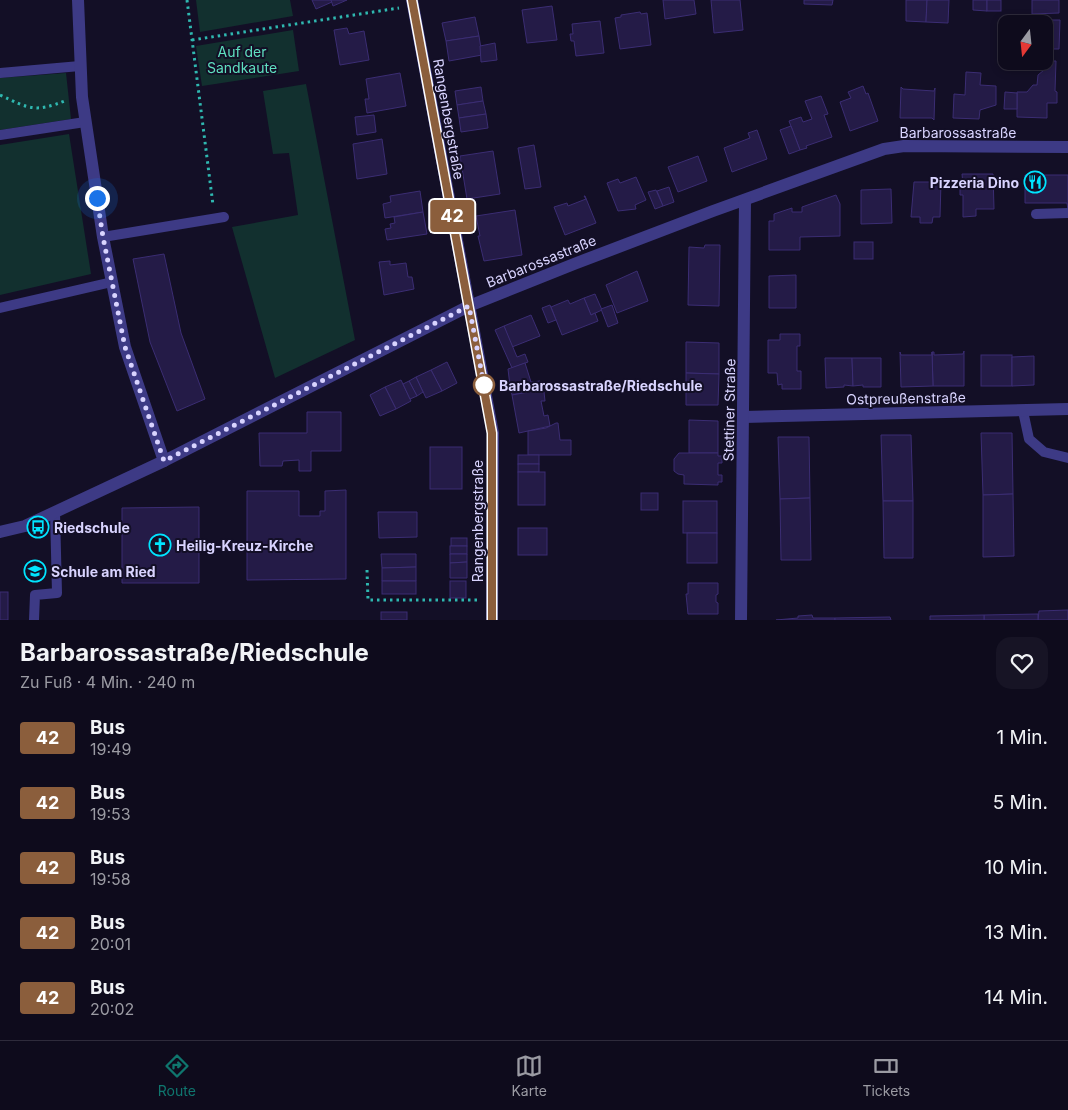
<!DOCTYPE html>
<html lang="de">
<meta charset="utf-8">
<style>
body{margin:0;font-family:Inter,sans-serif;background:#171425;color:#f1f3f6;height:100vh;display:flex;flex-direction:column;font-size:19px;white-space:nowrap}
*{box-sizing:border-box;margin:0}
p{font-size:16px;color:#9b9ba3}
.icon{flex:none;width:28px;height:28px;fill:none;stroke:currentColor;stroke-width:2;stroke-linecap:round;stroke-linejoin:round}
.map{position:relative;height:620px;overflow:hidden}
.side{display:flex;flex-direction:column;background:#0e0b1c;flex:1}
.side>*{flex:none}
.badge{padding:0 10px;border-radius:4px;font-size:18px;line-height:32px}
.needle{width:32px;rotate:195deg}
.controls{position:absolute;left:998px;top:15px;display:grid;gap:10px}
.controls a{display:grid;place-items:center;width:55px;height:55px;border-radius:10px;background:#0e0b1c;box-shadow:0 2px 8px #0003,0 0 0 1px #2e2b3b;font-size:25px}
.you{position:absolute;width:25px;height:25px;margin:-12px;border:4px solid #fff;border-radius:50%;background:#1a73e8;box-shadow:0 0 0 8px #1a73e833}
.map>.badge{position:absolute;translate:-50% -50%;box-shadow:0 0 0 2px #fff}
.round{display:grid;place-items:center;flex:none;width:52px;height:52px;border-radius:15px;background:#171425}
.summary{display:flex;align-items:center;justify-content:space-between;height:85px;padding:0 20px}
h1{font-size:24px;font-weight:700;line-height:38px}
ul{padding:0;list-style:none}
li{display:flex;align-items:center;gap:15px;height:65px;padding:0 20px}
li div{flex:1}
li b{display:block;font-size:19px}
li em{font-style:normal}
li .badge{min-width:55px;font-weight:700;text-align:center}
.dock{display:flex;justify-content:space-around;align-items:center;height:70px;border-top:1px solid #2e2b3b;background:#0e0b1c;font-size:14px;color:#9b9ba3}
.dock a{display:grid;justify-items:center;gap:2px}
.dock .on{color:#0f766e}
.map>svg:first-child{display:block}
</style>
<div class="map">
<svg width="1068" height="620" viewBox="0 0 1068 620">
<rect width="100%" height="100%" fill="#130f26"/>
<!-- green -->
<g fill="#12302f">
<polygon points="196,0 290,0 293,16 200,32"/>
<polygon points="293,30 299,71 202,86 196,46"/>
<polygon points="66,73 71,119 0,130 0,78"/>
<polygon points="306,84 355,340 275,378 232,227 298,215 289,153 273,154 263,91"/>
<polygon points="69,134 91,274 0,295 0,145"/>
</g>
<!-- building -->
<g fill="#241b47" stroke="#3b2d73">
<polygon points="312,0 331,0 332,2 316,9"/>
<polygon points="331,0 347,0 333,6"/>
<polygon points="663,0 694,0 696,14 665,19"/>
<polygon points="711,0 740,0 743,30 714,33"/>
<polygon points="804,0 833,0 832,5 804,4"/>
<polygon points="906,0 927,0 926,22 906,21"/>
<polygon points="927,0 949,0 948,23 926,22"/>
<polygon points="973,0 987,0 987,11 973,10"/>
<rect x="987" y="0" width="14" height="11"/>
<polygon points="1032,0 1059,0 1059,13 1032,14"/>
<polygon points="552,6 557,40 527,43 522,10"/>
<polygon points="640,12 641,14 647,13 651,45 620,49 615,18 621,17 621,15"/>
<polygon points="475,17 479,36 446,41 442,23"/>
<polygon points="1043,20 1060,20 1059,49 1044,49"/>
<polygon points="600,21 604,53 576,56 574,41 571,41 570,34 573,34 572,24"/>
<polygon points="347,28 349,34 364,31 369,60 340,65 334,30"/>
<polygon points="479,36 482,55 449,61 446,41"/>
<polygon points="495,43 497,60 481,62 480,46"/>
<polygon points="1044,61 1056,61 1055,91 1057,92 1057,103 1047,103 1047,118 1017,117 1017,92 1027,92 1033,85 1037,85 1038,75 1044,70"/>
<polygon points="966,72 981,73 980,85 996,86 996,105 980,110 979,119 953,118 954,94 965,95"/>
<polygon points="400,73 406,106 367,113 365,99 369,99 366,79"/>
<polygon points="863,86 866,94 868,93 878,121 850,131 840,102 851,98 848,92"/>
<polygon points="481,87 483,101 457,105 455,91"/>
<polygon points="901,87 903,89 934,91 935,88 934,120 932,118 900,118"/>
<polygon points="1005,92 1017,93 1017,109 1004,109"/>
<polygon points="821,96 828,114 824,115 832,137 806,146 807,148 800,150 789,121 801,117 803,122 812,119 805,101"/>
<polygon points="483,101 486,114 459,118 457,105"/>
<polygon points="486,114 488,128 461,132 459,118"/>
<polygon points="374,115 376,132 357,135 355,117"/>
<polygon points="791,126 800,150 789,154 780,130"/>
<polygon points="757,130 767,159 732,172 724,148 750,138 748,133"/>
<polygon points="382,139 387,174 357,179 353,144"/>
<polygon points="534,145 541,187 525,189 518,148"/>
<polygon points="493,151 500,194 467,199 460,156"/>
<polygon points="698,156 707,181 678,192 668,167"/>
<polygon points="962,174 993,174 994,209 976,209 976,216 963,217 963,195 960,195 960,185 963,185"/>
<polygon points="1025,175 1068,175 1068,210 1067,203 1025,203"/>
<polygon points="636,177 646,200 635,205 636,209 618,211 607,183 618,179 620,183"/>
<polygon points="914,182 941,182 940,217 933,217 932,223 920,223 920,217 911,217"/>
<polygon points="669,187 674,202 663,206 657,191"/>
<polygon points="891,189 892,223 861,224 861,190"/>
<polygon points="656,190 663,206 655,209 648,192"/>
<polygon points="420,191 423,212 385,218 383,204 391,202 390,196"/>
<polygon points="836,195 840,204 840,236 800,237 800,250 769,250 769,221 774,221 774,214 792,208 792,212 802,212 802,207"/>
<polygon points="584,196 585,196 596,223 565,235 554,207 567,203 568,206 586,199"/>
<polygon points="515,210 522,255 484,261 478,236 480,236 476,216"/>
<polygon points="423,212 427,234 387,240 385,229 391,228 390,224 395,223 394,217"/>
<rect x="854" y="242" width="19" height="17"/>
<polygon points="705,245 720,245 719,306 688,305 689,247 704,248"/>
<polygon points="164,254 181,333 205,399 177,411 150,342 133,259"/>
<polygon points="390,261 390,265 406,263 408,277 412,277 414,289 384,295 379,262"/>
<polygon points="637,271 648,301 617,313 606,285"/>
<polygon points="796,275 796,308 769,308 769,276"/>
<polygon points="595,294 602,310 591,315 584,298"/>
<polygon points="584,298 591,315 595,313 598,321 562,335 551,307 568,300 570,304"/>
<polygon points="550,305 556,320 548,323 542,308"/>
<polygon points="612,305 618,323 608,327 601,309"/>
<polygon points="531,315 540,336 512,347 504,326"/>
<polygon points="504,326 517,357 525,354 528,362 512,368 495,330"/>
<polygon points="780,334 800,334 800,346 797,346 797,371 801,371 801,389 782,389 782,384 778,385 777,373 768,373 768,340 780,340"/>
<polygon points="686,342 719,343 719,374 686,373"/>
<polygon points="964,351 964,386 933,386 932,352 934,352 934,355 963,354"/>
<polygon points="900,352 901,355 932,355 932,352 933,386 901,387"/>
<rect x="981" y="355" width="31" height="31"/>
<polygon points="1034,356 1034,385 1012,386 1012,357"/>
<polygon points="825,358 852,358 853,386 844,385 844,387 826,388"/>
<polygon points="852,358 881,358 881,387 863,387 863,385 853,386"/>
<polygon points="447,362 457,383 442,391 431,370"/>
<polygon points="525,363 531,382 510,386 508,369"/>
<polygon points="431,370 442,391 426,398 416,377"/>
<polygon points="686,373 719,374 718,405 686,405"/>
<polygon points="416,377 423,392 417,396 409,381"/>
<polygon points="401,380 411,401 396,409 385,387"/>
<polygon points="409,381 417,396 410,399 403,384"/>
<polygon points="540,381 542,389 534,391 532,382"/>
<polygon points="532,382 534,391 512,395 510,386"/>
<polygon points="385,387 396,409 380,416 370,395"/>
<polygon points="539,390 540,392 544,392 545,401 541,401 544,416 548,415 550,426 519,433 512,395"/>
<polygon points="307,412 341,412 341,451 311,451 311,471 299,471 299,460 283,461 282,466 260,466 259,433 307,433"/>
<polygon points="689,420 718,421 718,453 689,453"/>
<polygon points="556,423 558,423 560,440 571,440 571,455 528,455 528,431 546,428"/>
<polygon points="981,433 1012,433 1013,494 983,495"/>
<polygon points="881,435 911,435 913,501 883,501"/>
<polygon points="778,437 809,437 810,498 780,499"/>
<rect x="430" y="447" width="32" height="42"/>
<polygon points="679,453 718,453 718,456 722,456 722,463 718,463 718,475 722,475 722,482 718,482 718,485 684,484 684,475 678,474 674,471 674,459"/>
<rect x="518" y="455" width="21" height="9"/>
<rect x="518" y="464" width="21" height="8"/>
<rect x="518" y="472" width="27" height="33"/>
<polygon points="346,490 346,579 247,580 247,491 299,491 299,516 320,516 320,511 325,511 325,491"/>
<rect x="641" y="493" width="17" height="17"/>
<polygon points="1013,494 1014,556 983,557 983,495"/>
<polygon points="810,498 811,560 781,560 780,499"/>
<rect x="683" y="501" width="34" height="32"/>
<polygon points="883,501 913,501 913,558 884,558"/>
<polygon points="199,507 199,583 122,583 122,508"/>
<polygon points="378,512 417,512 417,537 379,538"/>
<rect x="518" y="528" width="29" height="27"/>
<rect x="687" y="533" width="30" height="30"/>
<rect x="451" y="538" width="16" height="8"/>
<rect x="450" y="546" width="17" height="8"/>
<polygon points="381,554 416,554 416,567 382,568"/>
<polygon points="450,554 467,554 467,562 450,563"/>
<polygon points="467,562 467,578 450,578 450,563"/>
<polygon points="416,567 416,581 382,581 382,568"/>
<rect x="382" y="581" width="34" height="13"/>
<rect x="450" y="581" width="16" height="17"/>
<polygon points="688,583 718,583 718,594 716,595 716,602 718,603 718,614 688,614 686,594 688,594"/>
<rect x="0" y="592" width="8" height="28"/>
<polygon points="1068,610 1068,620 1038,620 1039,611"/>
<rect x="381" y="612" width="26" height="8"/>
<polygon points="1038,614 1038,620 984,620 984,615"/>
<polygon points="812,615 813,618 835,618 835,620 776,620 798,618 798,616"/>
<polygon points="984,615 984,620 930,620 930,616"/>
<polygon points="890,617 891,620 835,620 835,618"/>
</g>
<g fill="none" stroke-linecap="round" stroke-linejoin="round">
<!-- path -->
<g stroke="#2fb8b0" stroke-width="3" stroke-dasharray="2.5 4" stroke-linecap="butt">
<polyline points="187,0 213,205"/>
<polyline points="192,40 399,8"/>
<path d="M0 95C30 109 35 113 67 100"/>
<polyline points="367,570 368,600 477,600"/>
</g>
<!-- lane -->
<g stroke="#3d3a85" stroke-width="10">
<polyline points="0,73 80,66"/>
<polyline points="0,135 85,122"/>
<polyline points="1036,214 1068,213"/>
<polyline points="103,237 224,217"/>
<polyline points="0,308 112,282"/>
<polyline points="1023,411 1029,439 1044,452 1068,458"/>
<polyline points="34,620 35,595 57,593 55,512"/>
</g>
<!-- street -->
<g stroke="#3d3a85" stroke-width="12">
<polyline points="78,0 82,97 103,237 125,347 164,461"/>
<polyline points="412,0 493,433 492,620"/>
<polyline points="744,417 1068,409"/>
<polyline points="0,532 25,526 164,461 469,306 574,264 713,211 884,149 904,146 1068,147"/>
<polyline points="741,620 745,200"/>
</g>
</g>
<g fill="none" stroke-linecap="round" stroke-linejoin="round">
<!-- line casing -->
<g stroke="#fff" stroke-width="11">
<polyline id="line" points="412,0 492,433 492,620"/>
</g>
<!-- line -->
<use href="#line" stroke="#8b5e3c" stroke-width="8"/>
<!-- walk -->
<polyline stroke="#d9d4ff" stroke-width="5" stroke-dasharray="0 9" points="97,198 103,237 125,347 164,461 469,306 484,385"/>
</g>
<!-- icons -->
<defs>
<g id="restaurant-ring" transform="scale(1.125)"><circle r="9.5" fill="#130f26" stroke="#00e5ff" stroke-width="1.5"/><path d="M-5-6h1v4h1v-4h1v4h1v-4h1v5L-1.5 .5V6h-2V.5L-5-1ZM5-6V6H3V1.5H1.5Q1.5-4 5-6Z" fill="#00e5ff"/></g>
<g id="bus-ring" transform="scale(1.125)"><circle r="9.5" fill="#130f26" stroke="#00e5ff" stroke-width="1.5"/><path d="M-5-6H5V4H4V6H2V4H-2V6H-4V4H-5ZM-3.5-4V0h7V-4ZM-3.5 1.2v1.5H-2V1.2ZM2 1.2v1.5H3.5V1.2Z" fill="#00e5ff"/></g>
<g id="church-ring" transform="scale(1.125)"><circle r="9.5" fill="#130f26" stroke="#00e5ff" stroke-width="1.5"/><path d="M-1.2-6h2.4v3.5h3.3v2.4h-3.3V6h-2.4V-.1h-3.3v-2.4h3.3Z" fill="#00e5ff"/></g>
<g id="school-ring" transform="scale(1.125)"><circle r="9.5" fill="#130f26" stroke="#00e5ff" stroke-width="1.5"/><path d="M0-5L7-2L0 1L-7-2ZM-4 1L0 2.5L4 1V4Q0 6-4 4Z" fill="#00e5ff"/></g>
</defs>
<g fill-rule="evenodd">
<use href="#restaurant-ring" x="1035" y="182"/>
<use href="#bus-ring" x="38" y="527"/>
<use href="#church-ring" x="160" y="545"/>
<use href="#school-ring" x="35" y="571"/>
</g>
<!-- markers -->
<circle fill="#fff" stroke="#8b5e3c" stroke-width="2.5" cx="484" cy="385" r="10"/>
<g text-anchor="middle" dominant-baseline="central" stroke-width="4" stroke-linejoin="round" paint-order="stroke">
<!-- park labels -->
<g font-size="14" fill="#5fe0c0" stroke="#130f26">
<text x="242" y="51">Auf der<tspan x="242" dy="16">Sandkaute</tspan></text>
</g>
<!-- street labels -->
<g font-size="14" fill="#d9d4ff" stroke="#130f26">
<text transform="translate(449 119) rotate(80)">Rangenbergstraße</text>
<text x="958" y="132">Barbarossastraße</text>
<text transform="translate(541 261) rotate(-22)">Barbarossastraße</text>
<text transform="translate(906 398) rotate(-1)">Ostpreußenstraße</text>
<text transform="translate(729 410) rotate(-89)">Stettiner Straße</text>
<text transform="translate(477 521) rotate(-90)">Rangenbergstraße</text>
</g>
<!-- poi labels -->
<g font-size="14" font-weight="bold" fill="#d9d4ff" stroke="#130f26" text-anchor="start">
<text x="1019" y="182" text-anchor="end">Pizzeria Dino</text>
<text x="54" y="527">Riedschule</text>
<text x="176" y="545">Heilig-Kreuz-Kirche</text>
<text x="51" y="571">Schule am Ried</text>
</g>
<!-- stop labels -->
<g font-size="14" font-weight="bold" fill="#d9d4ff" stroke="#130f26" text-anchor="start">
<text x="499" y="385">Barbarossastraße/Riedschule</text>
</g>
</g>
</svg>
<div class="controls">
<a><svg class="needle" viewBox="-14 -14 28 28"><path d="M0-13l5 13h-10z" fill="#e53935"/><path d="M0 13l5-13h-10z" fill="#9b9ba3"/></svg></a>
</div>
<div class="you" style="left:97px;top:198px"></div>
<b class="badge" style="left:452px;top:216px;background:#8b5e3c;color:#fff">42</b>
</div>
<section class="side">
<div class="summary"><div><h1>Barbarossastraße/Riedschule</h1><p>Zu Fuß · 4 Min. · 240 m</p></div><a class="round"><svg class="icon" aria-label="heart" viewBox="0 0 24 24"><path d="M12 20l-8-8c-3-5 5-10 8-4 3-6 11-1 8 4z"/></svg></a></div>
<ul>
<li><span class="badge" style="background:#8b5e3c;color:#fff">42</span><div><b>Bus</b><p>19:49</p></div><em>1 Min.</em></li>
<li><span class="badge" style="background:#8b5e3c;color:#fff">42</span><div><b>Bus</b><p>19:53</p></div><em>5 Min.</em></li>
<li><span class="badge" style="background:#8b5e3c;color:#fff">42</span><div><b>Bus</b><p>19:58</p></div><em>10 Min.</em></li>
<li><span class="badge" style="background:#8b5e3c;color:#fff">42</span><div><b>Bus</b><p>20:01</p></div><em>13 Min.</em></li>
<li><span class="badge" style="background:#8b5e3c;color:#fff">42</span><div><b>Bus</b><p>20:02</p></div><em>14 Min.</em></li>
</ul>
</section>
<nav class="dock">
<a class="on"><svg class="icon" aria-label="directions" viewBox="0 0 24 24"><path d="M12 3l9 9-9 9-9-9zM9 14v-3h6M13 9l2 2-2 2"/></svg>Route</a>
<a><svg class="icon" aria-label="map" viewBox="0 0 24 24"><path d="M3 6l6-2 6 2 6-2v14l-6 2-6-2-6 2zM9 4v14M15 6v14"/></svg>Karte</a>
<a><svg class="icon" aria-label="tickets" viewBox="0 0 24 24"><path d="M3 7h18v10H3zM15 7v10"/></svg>Tickets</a>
</nav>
